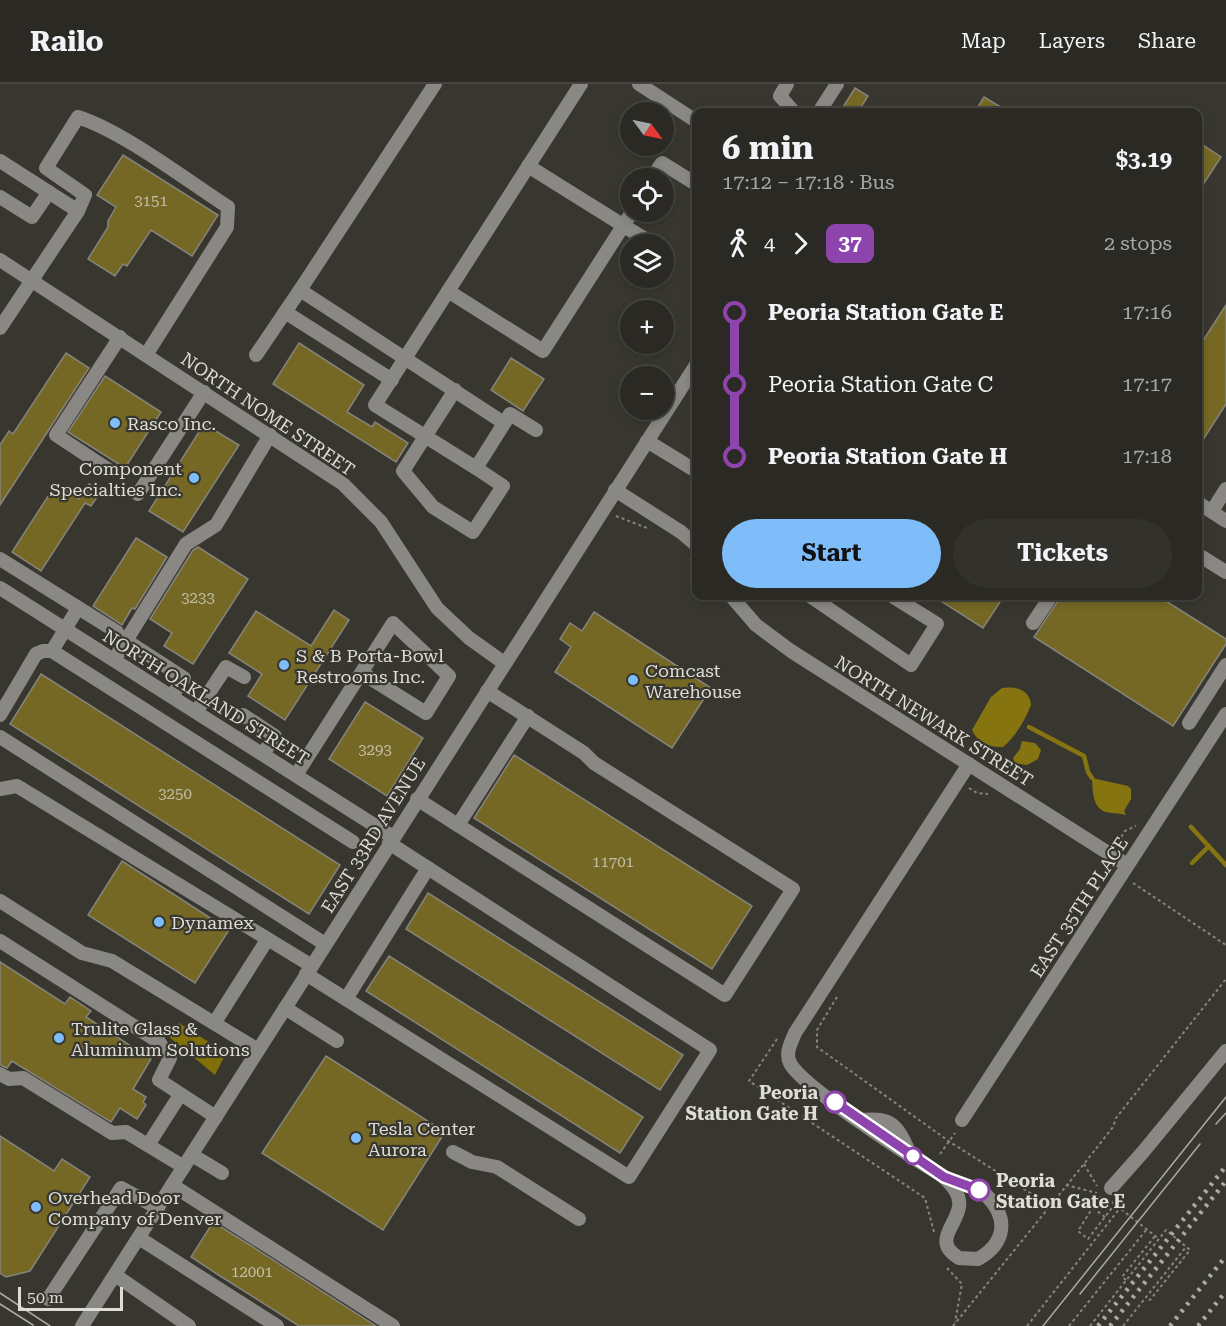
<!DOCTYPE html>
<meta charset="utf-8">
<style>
body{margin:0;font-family:"Roboto Serif",serif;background:#32312b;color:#f1f3f6;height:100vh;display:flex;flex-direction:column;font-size:22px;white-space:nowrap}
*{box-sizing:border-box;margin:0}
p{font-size:20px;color:#a5a6a6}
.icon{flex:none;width:33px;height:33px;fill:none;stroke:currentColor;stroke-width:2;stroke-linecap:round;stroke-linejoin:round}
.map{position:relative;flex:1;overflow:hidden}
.panel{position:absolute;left:692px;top:24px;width:510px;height:492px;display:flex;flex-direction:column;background:#2a2923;border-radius:12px;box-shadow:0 3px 9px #0003,0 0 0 2px #464541}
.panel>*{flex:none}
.badge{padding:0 12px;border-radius:9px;font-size:21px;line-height:39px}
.needle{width:39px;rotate:123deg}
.controls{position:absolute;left:620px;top:18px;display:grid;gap:12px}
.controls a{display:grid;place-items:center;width:54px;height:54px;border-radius:50%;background:#2a2923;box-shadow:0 3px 9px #0003,0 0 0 2px #464541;font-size:30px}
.scale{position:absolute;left:18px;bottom:15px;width:105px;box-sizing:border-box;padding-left:6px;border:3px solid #dddcd7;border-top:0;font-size:16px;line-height:21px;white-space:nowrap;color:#dddcd7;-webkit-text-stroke:4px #38372f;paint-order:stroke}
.map>.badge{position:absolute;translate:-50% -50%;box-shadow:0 0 0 3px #fff}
.legs{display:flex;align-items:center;gap:9px;height:66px;padding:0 30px;font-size:20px}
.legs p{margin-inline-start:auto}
.summary{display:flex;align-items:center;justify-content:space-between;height:102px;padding:0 30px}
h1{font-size:33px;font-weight:700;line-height:45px}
.primary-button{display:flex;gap:12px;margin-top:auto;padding:12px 30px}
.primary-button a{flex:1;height:69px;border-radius:36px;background:#7ebdf9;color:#111;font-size:24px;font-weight:700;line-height:69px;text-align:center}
.primary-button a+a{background:#32312b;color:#f1f3f6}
ul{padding:0 30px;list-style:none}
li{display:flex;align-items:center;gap:21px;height:72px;font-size:22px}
li i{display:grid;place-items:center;width:9px;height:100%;margin:0 8px;background:currentColor}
li i::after{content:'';width:15px;height:15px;margin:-8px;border:4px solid;border-radius:50%;background:#2a2923}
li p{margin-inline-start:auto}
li:first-child i{background:linear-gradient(#0000 50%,currentColor 0)}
li:last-child i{background:linear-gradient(currentColor 50%,#0000 0)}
header{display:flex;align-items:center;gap:36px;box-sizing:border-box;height:84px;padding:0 30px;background:#2a2923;border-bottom:2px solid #464541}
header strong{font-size:28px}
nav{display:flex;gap:33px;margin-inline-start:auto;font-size:21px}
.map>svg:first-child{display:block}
</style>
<header>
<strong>Railo</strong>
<nav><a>Map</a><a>Layers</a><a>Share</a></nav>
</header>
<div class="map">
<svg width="1226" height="1242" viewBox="0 0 1226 1242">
<rect width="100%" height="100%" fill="#38372f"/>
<!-- forest -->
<polygon fill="#817008" points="179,939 226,969 215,991 168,952"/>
<!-- water -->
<g fill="#867411">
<path d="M1002 604C1015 602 1030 605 1031 621 1025 636 1016 652 1003 663 990 664 978 659 972 646L991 613Z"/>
<polygon points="1022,657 1035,659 1041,666 1038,675 1027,681 1015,679 1013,674 1020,665"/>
<path d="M1092 694 1128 702 1131 705V715L1124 727 1126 731C1120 729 1117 730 1112 729 1092 728 1093 709 1092 694Z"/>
</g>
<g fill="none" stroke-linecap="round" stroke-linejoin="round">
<!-- stream -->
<g stroke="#867411" stroke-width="4.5">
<polyline points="1029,643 1084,672 1088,688 1092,694"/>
<polyline points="1191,743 1226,781"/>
<polyline points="1192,779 1209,762"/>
</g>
</g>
<!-- building -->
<g fill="#756824" stroke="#85837b" stroke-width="1.5">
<polygon points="855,4 868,12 858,28 840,28"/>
<polygon points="984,13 1009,28 975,28"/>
<polygon points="1197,57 1221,73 1197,110"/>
<polygon points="123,71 218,131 192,172 151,146 127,182 123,180 115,192 88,175 108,143 108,137 116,123 97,111"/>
<polygon points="1226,221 1226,320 1197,365 1197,266"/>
<polygon points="299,259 364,301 347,328 372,343 375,338 408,359 396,378 273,300"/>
<polygon points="66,269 89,284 0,421 0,361 9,347 13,350"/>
<polygon points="511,274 544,295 523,327 491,306"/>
<polygon points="105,292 161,328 125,384 68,348"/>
<polygon points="204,340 239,361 183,448 149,427"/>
<polygon points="56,400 79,415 89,400 101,407 91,422 85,419 41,487 12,468"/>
<polygon points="136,454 167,473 135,525 132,524 122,541 93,522"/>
<polygon points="198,463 248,495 193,580 164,562 172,549 150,535 193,466"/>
<polygon points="933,512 1004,512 983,544"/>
<polygon points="1061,512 1158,512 1226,555 1226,560 1173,642 1034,553"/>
<polygon points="334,526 349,536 285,636 248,612 262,590 229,569 256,527 311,562"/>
<polygon points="594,528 711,604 672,664 555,588 571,563 560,555 570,539 582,547"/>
<polygon points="41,590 340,781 309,830 10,640"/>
<polygon points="365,618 423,654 387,712 329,675"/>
<polygon points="514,671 752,822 712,885 474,734"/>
<polygon points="122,777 229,846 195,899 88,831"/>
<polygon points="428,809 683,971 660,1006 406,845"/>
<polygon points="389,872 643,1033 620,1069 366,907"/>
<polygon points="0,878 65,920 70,913 91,927 86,933 151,975 133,1005 146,1013 143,1018 146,1021 137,1035 120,1024 111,1038 12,977 7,984 0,981"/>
<polygon points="326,972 445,1048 383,1146 262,1069"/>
<polygon points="0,1052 54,1087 62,1075 90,1093 30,1187 6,1193 0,1189"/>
<polygon points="213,1138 253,1163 376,1242 299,1242 217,1190 191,1173"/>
</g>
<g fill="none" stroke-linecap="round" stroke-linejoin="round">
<!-- path -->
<g stroke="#86857e" stroke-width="2" stroke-dasharray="3 3" stroke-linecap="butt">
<polyline points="616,432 647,444"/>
<polyline points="690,475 696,482"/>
<polyline points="969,704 977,709 988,710"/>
<polyline points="1118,758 1125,747 1136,742"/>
<polyline points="1133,799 1226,861"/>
<polyline points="837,913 817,946 817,963 950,1058 1049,1121"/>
<polyline points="777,955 749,997 925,1114 934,1148"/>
<polyline points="940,1070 955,1049"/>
<polyline points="1084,1080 1097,1102"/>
<polyline points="1066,1101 1097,1109"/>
<polyline points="1100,1112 1078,1147 1088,1155 1114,1121"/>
<polyline points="1112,1118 1159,1155"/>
<polyline points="1093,1124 1105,1133"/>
<polyline points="947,1184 962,1200 955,1238"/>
<polyline points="1126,1196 1122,1193 1155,1152"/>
<polyline points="953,1242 1084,1080 1113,1043 1116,1034 1226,895"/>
<polyline points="1027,1242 1120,1124"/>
<polyline points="1069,1242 1147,1145"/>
<polyline points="1090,1242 1166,1146 1190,1166 1150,1216 1146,1213"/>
<polyline points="1123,1242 1186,1163"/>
</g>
<!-- minor -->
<g stroke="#898884" stroke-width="14">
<polyline points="639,0 696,37"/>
<polyline points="787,0 780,12 794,28"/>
<polyline points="819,28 837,0"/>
<polyline points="0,77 78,127 0,244"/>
<polyline points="528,82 653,160"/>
<polyline points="652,94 662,79 696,100"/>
<polyline points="0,113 32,133 49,108"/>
<path d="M78 127 85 111 46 84 78 33C124 48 186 96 228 123L227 143 146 271"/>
<polyline points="0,176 343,400 381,438 437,524 469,554 504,579"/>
<polyline points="300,206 435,0"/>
<polyline points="448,207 543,267 632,128"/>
<polyline points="285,228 392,296"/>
<polyline points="256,271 300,206 504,339"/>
<polyline points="455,306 403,387 433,423 473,448 503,402 476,384 510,330 536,346"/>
<polyline points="647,357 696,387"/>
<polyline points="476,384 375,321 581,0"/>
<polyline points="109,386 56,351 120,253"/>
<polyline points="615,406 681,448 696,461"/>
<polyline points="138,410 204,308"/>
<polyline points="1197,418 1226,437"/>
<polyline points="1212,427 1226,405"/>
<polyline points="1197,470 1226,488"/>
<polyline points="0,475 117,548"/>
<polyline points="0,504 393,753"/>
<polyline points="731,512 756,541 791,567 1127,781"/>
<polyline points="810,512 911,581 937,540 892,512"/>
<polyline points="1033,539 1051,512"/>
<polyline points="127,557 184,594 172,612"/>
<polyline points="52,567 353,758"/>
<polyline points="114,576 186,460 216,441 270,351"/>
<polyline points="196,628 226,583 244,593"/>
<polyline points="0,631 36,570 43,567 52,567 78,524"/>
<polyline points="243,631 275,652 263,670"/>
<polyline points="1189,639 1226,581"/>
<polyline points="0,653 325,860"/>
<polyline points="296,691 393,539 449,592 426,629 362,589"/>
<polyline points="0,705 17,702 312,882"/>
<polyline points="417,715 725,911 793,805 594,679 584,669 487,607"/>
<polyline points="458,741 528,632"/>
<polyline points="0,817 82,869 112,877 258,966"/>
<polyline points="0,857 159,958 170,974 159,996 216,1033"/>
<polyline points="306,890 629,1093 710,966 389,759"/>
<polyline points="346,915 428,784"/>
<polyline points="285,924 337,957"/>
<polyline points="215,938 267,856"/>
<polyline points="0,990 9,995 23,994 112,1049 126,1048 184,1083"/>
<path d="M860 1036C893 1033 897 1041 910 1070"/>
<polyline points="962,1036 1226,630"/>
<polyline points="148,1061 180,1011"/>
<polyline points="453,1068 472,1078 497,1083 579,1135"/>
<polyline points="192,1071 222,1089"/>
<path d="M944 1093C952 1101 961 1111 959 1123 956 1142 932 1158 959 1174L978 1175C1006 1159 1009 1134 986 1111 975 1101 958 1101 945 1093 917 1077 802 1003 790 979 785 969 791 959 795 949L969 680"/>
<polyline points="172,1101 393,1242"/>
<polyline points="1111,1104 1143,1068 1226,967"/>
<polyline points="139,1154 277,1242"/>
<polyline points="115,1191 189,1242"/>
<polyline points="48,1215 121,1104 158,1124"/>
<polyline points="82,1242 696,281"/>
</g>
<!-- tram -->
<g stroke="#abaaa4" stroke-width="1.5">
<polyline points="1216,1040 1226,1029"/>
<polyline points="0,1209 50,1242"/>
<polyline points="1080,1210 1200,1060"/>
<polyline points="0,1220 33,1241"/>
<polyline points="1043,1242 1226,1013"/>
</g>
<!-- rail -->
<g stroke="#abaaa4" stroke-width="4.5" stroke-dasharray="3 6" stroke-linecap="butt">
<polyline points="1098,1242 1226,1082"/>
<polyline points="1110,1242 1226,1097"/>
<polyline points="1170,1242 1226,1172"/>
<polyline points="1198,1242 1226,1207"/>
</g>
</g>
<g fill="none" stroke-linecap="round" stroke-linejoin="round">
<!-- line-1 casing -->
<g stroke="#fff" stroke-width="14">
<polyline id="line-1" points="835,1018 944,1093 979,1106"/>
</g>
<!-- line-1 -->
<use href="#line-1" stroke="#8e44ad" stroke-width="9"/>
</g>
<!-- markers -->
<g fill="#7ebdf9" stroke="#38372f" stroke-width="2">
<circle cx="115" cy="339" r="6"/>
<circle cx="194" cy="394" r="6"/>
<circle cx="284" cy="581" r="6"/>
<circle cx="633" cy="596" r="6"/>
<circle cx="159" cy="838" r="6"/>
<circle cx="59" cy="954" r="6"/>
<circle cx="356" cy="1054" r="6"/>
<circle cx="36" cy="1123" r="6"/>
</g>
<g fill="#fff" stroke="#8e44ad" stroke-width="3">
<circle cx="835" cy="1018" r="10"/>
<circle cx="913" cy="1072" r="8"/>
<circle cx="979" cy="1106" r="10"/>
</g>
<g text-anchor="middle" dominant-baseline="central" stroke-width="4.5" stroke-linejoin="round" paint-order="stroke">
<!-- number labels -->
<g font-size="15" fill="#c3bfaa">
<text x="151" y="117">3151</text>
<text x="198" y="514">3233</text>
<text x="375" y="666">3293</text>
<text x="175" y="710">3250</text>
<text x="613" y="778">11701</text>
<text x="252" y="1188">12001</text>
</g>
<!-- street labels -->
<g font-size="18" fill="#dddcd7" stroke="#38372f">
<text transform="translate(268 330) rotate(34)">NORTH NOME STREET</text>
<text transform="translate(206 613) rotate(32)">NORTH OAKLAND STREET</text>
<text transform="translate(934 637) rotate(32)">NORTH NEWARK STREET</text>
<text transform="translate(373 751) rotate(-58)">EAST 33RD AVENUE</text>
<text transform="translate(1079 823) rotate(-57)">EAST 35TH PLACE</text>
</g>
<!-- poi labels -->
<g font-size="18" fill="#dddcd7" stroke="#38372f" text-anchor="start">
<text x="127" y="339">Rasco Inc.</text>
<text x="182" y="384" text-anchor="end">Component<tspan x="182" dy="21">Specialties Inc.</tspan></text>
<text x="296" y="571">S &amp; B Porta-Bowl<tspan x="296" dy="21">Restrooms Inc.</tspan></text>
<text x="645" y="586">Comcast<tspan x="645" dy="21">Warehouse</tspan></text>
<text x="171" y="838">Dynamex</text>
<text x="71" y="944">Trulite Glass &amp;<tspan x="71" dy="21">Aluminum Solutions</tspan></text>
<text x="368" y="1044">Tesla Center<tspan x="368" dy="21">Aurora</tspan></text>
<text x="48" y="1113">Overhead Door<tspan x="48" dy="21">Company of Denver</tspan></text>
</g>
<!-- stop labels -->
<g font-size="18" font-weight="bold" fill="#dddcd7" stroke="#38372f" text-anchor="end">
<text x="818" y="1008">Peoria<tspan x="818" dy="21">Station Gate H</tspan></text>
<text x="996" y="1096" text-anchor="start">Peoria<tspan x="996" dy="21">Station Gate E</tspan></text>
</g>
</g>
</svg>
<div class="controls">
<a><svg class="needle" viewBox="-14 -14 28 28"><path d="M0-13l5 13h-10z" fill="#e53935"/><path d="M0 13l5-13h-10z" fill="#a5a6a6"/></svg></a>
<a><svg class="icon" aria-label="locate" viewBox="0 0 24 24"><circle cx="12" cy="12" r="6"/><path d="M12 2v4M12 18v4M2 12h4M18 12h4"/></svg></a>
<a><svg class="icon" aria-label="layers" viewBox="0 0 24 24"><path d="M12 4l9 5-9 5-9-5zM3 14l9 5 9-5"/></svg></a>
<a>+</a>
<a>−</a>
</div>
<div class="scale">50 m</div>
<section class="panel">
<div class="summary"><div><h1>6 min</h1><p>17:12 – 17:18 · Bus</p></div><b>$3.19</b></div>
<div class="legs"><svg class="icon" aria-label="walk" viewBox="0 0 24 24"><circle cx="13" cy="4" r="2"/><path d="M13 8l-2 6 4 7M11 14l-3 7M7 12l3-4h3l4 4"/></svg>4<svg class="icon" aria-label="forward" viewBox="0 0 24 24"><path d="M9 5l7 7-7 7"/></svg><b class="badge" style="background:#8e44ad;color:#fff">37</b><p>2 stops</p></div>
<ul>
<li><i style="color:#8e44ad"></i><b>Peoria Station Gate E</b><p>17:16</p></li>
<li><i style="color:#8e44ad"></i><span>Peoria Station Gate C</span><p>17:17</p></li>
<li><i style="color:#8e44ad"></i><b>Peoria Station Gate H</b><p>17:18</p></li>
</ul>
<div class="primary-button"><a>Start</a><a>Tickets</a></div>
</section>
</div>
